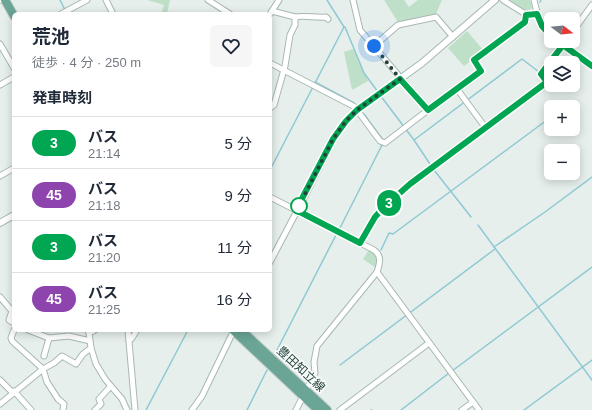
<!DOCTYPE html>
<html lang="ja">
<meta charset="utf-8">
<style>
body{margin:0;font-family:Helvetica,"Noto Sans JP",sans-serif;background:#f6f6f7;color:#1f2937;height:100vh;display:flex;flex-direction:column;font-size:15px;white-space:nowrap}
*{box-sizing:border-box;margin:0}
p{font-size:13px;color:#747a83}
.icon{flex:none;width:22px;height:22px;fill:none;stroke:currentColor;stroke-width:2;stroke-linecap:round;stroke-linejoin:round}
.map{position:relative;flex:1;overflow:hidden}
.sheet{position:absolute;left:12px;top:12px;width:260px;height:320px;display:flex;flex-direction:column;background:#fff;border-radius:6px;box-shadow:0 2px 10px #0003}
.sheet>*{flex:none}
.badge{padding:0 8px;border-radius:13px;font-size:14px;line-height:26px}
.needle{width:26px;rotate:106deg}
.controls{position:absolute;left:544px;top:12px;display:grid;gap:8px}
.controls a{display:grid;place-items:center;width:36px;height:36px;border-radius:6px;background:#fff;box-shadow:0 2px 10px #0003;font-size:20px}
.you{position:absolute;width:20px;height:20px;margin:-10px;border:3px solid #fff;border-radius:50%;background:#1a73e8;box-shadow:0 0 0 6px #1a73e833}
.map>.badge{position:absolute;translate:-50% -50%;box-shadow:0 0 0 2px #fff}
h2{padding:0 20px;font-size:15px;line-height:36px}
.round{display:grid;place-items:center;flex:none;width:42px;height:42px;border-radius:6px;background:#f6f6f7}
.summary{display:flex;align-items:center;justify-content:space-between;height:68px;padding:0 20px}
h1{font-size:19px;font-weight:700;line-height:30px}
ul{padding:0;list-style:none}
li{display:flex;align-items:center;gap:12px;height:52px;padding:0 20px;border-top:1px solid #e0e1e3}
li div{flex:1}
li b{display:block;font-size:15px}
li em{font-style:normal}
li .badge{min-width:44px;font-weight:700;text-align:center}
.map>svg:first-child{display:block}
</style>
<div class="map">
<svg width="592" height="410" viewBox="0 0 592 410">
<rect width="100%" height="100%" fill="#e6efeb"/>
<!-- green -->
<g fill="#bfe0c8">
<polygon points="147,0 170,0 167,14 161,14 164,5"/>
<polygon points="384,0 404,0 409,7 418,0 442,0 436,14 398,22"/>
<polygon points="510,0 530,0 532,8 528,11 525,10"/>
<polygon points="467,31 484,51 464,66 448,48"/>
<polygon points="353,49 368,81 352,90 344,52"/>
<polygon points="369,250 377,256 378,266 376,268 363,259"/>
</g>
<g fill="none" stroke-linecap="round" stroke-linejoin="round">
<!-- stream -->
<g stroke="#8ec9d4" stroke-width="1.5">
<polyline points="60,0 67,14"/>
<polyline points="540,2 541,0"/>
<polyline points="344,27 345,27 364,73 378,92"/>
<polyline points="315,82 354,103"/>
<polyline points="380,95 414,140 434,170 471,217"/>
<polyline points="364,114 383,140"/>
<polyline points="414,140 522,59 539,72"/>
<polyline points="270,170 344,27 327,0"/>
<polyline points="478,225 592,380"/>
<polyline points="339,230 381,147 382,144"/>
<polyline points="494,247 545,212 592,177"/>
<polyline points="381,250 389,233 393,234 551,117"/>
<polyline points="277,350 337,233"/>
<polyline points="340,365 495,249"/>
<polyline points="452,371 592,267"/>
<polyline points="146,410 188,330"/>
<polyline points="247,410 267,370"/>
<polyline points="371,410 372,410"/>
<polyline points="401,410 449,373"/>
<polyline points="524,410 592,360"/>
</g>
<!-- minor casing -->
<g stroke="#a8b8b2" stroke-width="7">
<g id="minor">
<polyline points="0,0 1,0"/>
<polyline points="106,0 113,14"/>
<polyline points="208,0 230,14"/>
<polyline points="353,0 360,30 428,110"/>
<polyline points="503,0 527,15 537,14"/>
<path d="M534 0C537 13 540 28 551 36"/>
<polyline points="61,14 87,0"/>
<polyline points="270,14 279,0"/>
<path d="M295 17C305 15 315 18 326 17L328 19"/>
<polyline points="573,31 592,5"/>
<polyline points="558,41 592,66"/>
<polyline points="0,44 14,68"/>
<polyline points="374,46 398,25 436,17 453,37"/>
<polyline points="270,63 359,109"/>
<polyline points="0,85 14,77"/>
<polyline points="457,89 485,127"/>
<polyline points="270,108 274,105 285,66 290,35 295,25 295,17 272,11"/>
<polyline points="357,110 380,141 385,143 428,110 481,71 474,60 525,22 527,15"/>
<polyline points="0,176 14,168"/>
<path d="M270 197 374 250C382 256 380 263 377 272L317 346 314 362 315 373 296 410"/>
<polyline points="360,243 375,217 385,206 409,185 547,82 541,74 566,41"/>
<polyline points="270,262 297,211"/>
<polyline points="377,272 479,410"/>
<polyline points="0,297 12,311 9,320 14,323"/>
<polyline points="14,330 11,338 12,341 43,369 47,382 58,399 64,404 63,410"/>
<polyline points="28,330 49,338 69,336 90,341"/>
<polyline points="88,330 89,333 91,348 96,364 105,379 122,399 127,410"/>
<polyline points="128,330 135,410"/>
<polyline points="89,333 95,330"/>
<polyline points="129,341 132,338 137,330"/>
<polyline points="44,356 49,338"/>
<polyline points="0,380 13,393"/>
<polyline points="14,391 31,410"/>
<polyline points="0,404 43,369 54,363 62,356 76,364 83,354 91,348"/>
<polyline points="95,410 101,404 99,399 110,387"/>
<polyline points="192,410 202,396 234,330"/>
<polyline points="340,410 429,343"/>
<polyline points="462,410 473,402"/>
</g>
</g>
<!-- tertiary casing -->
<g stroke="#a8b8b2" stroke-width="8">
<g id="tertiary">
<polyline points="297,211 333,139 346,121 357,110 422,63 495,0"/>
<polyline points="0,223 14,215"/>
</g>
</g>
<!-- primary casing -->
<g stroke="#c2cac8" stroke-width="10">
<g id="primary">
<polyline points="5,0 14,16"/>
<polyline points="233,330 318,410"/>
<polyline points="241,330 327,410"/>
</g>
</g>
<!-- minor -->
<use href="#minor" stroke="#fff" stroke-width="5"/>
<!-- tertiary -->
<use href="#tertiary" stroke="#fff" stroke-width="6"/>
<!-- primary -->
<use href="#primary" stroke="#6aa596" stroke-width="8"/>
</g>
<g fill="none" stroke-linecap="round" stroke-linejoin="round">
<!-- line casing -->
<g stroke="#fff" stroke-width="9">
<polyline id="line" points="551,36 542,26 537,14 526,15 525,22 474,60 481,71 428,110 400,79 357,110 346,121 333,139 296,210 360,243 375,217 385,206 410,184 547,82 541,74 563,45 592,66"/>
</g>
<!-- line -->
<use href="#line" stroke="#00a651" stroke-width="6"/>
<!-- walk -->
<polyline stroke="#24423a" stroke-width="4" stroke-dasharray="0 7.2" points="299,206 333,139 346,121 357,110 400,79 374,46"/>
</g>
<!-- markers -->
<circle fill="#fff" stroke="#00a651" stroke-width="2" cx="299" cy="206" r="8"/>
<g text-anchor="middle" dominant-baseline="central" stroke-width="3.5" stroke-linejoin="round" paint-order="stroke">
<!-- street labels -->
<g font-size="12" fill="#24423a" stroke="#f7fbf9">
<text transform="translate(301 369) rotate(43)">豊田知立線</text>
</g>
</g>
</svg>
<div class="controls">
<a><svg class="needle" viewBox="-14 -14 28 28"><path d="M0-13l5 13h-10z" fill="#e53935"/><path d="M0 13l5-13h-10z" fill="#747a83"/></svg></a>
<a><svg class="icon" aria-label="layers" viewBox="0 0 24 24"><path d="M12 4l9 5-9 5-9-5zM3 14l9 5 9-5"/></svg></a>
<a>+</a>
<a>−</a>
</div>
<div class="you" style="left:374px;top:46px"></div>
<b class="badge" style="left:389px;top:203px;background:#00a651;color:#fff">3</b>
<section class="sheet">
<div class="summary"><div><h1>荒池</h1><p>徒歩 · 4 分 · 250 m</p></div><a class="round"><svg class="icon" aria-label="heart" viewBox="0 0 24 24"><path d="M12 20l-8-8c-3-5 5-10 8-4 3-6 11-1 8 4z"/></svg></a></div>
<h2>発車時刻</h2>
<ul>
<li><span class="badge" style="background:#00a651;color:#fff">3</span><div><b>バス</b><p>21:14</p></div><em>5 分</em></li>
<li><span class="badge" style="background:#8e44ad;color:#fff">45</span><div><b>バス</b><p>21:18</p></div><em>9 分</em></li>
<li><span class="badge" style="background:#00a651;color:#fff">3</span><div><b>バス</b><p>21:20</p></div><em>11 分</em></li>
<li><span class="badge" style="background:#8e44ad;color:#fff">45</span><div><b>バス</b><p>21:25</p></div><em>16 分</em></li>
</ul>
</section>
</div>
